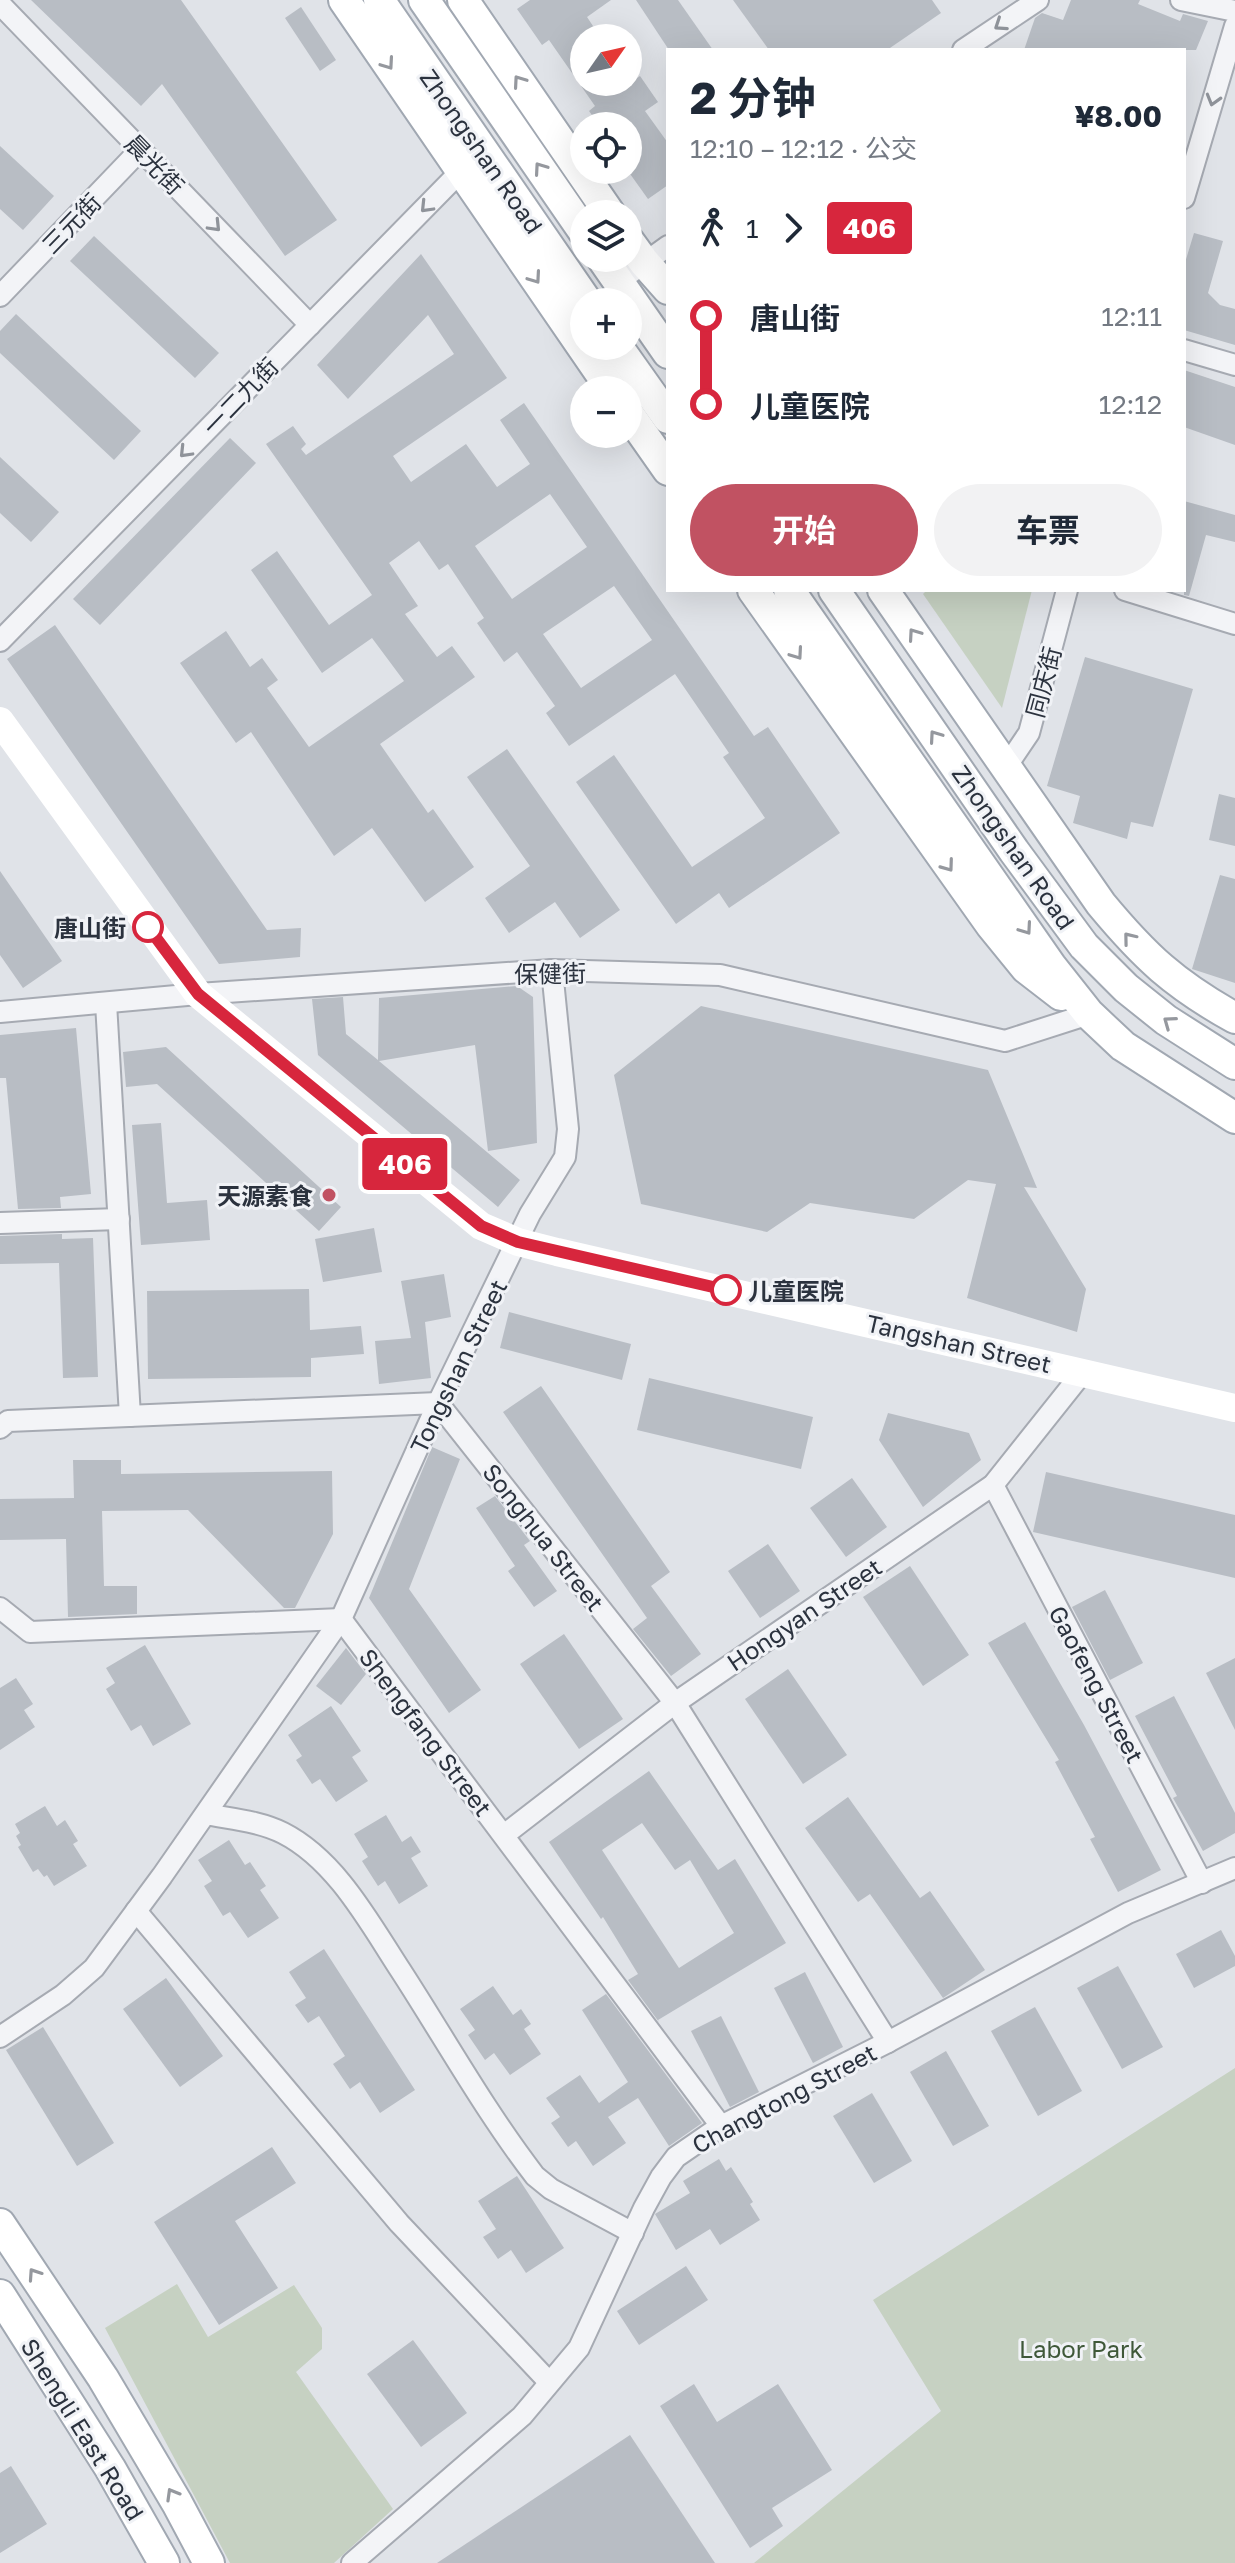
<!DOCTYPE html>
<html lang="zh">
<meta charset="utf-8">
<style>
body{margin:0;font-family:"Golos Text","Noto Sans SC",sans-serif;background:#f2f2f3;color:#1f2937;height:100vh;display:flex;flex-direction:column;font-size:30px;white-space:nowrap}
*{box-sizing:border-box;margin:0}
p{font-size:26px;color:#747a83}
.icon{flex:none;width:44px;height:44px;fill:none;stroke:currentColor;stroke-width:2;stroke-linecap:round;stroke-linejoin:round}
.map{position:relative;flex:1;overflow:hidden}
.details{position:absolute;left:666px;top:48px;width:520px;height:544px;display:flex;flex-direction:column;background:#fff;border-radius:0px;box-shadow:0 8px 32px #0002}
.details>*{flex:none}
.badge{padding:0 16px;border-radius:6px;font-size:28px;line-height:52px}
.needle{width:52px;rotate:56deg}
.buttons{position:absolute;left:570px;top:24px;display:grid;gap:16px}
.buttons a{display:grid;place-items:center;width:72px;height:72px;border-radius:50%;background:#fff;box-shadow:0 8px 32px #0002;font-size:40px}
.map>.badge{position:absolute;translate:-50% -50%;box-shadow:0 0 0 4px #fff}
.legs{display:flex;align-items:center;gap:12px;height:88px;padding:0 24px;font-size:26px}
.legs p{margin-inline-start:auto}
.head{display:flex;align-items:center;justify-content:space-between;height:136px;padding:0 24px}
h1{font-size:44px;font-weight:700;line-height:60px}
.primary-button{display:flex;gap:16px;margin-top:auto;padding:16px 24px}
.primary-button a{flex:1;height:92px;border-radius:48px;background:#c15262;color:#fff;font-size:32px;font-weight:700;line-height:92px;text-align:center}
.primary-button a+a{background:#f2f2f3;color:#1f2937}
ul{padding:0 24px;list-style:none}
li{display:flex;align-items:center;gap:28px;height:88px;font-size:30px}
li i{display:grid;place-items:center;width:12px;height:100%;margin:0 10px;background:currentColor}
li i::after{content:'';width:20px;height:20px;margin:-10px;border:6px solid;border-radius:50%;background:#fff}
li p{margin-inline-start:auto}
li:first-child i{background:linear-gradient(#0000 50%,currentColor 0)}
li:last-child i{background:linear-gradient(currentColor 50%,#0000 0)}
.map>svg:first-child{display:block}
</style>
<div class="map">
<svg width="1235" height="2563" viewBox="0 0 1235 2563">
<rect width="100%" height="100%" fill="#e0e3e8"/>
<!-- green -->
<g fill="#c6d1c2">
<polygon points="927,590 1032,590 1002,708 923,594"/>
<polygon points="1235,2068 1235,2563 754,2563 941,2411 873,2300"/>
<polygon points="177,2284 208,2337 294,2285 322,2328 322,2349 296,2372 393,2509 334,2563 230,2563 105,2328"/>
</g>
<!-- building -->
<g fill="#b8bdc4" fill-rule="evenodd">
<polygon points="31,0 181,0 337,220 285,256 162,84 141,106"/>
<polygon points="530,0 611,0 587,17 601,38 584,38 584,82 631,82 640,76 658,102 645,111 668,143 668,185 648,199 628,171 628,126 600,126 589,111 595,106 549,40 542,45 517,9"/>
<polygon points="636,0 678,0 713,50 669,50"/>
<polygon points="733,0 932,0 941,13 887,50 769,50"/>
<polygon points="1071,0 1140,0 1138,4 1180,21 1183,14 1208,21 1196,50 1024,50 1035,18 1042,13 1063,20"/>
<polygon points="301,7 336,60 320,71 285,18"/>
<polygon points="0,146 54,196 23,230 0,209"/>
<polygon points="1194,233 1223,241 1208,293 1220,305 1235,309 1235,345 1184,330 1184,266"/>
<polygon points="94,236 219,353 195,378 70,261"/>
<path d="M421 254 507 378 393 456 411 482 466 444 497 487 530 464 500 420 524 403 754 736 768 727 840 833 729 908 719 893 676 924 576 782 614 755 692 867 765 818 723 757 729 753 675 674 569 746 546 713 555 706 517 652 504 662 477 623 484 618 448 564 439 570 419 541 389 563 418 606 405 614 437 657 452 646 475 677 380 744 428 813 433 809 474 867 425 902 372 828 334 856 251 732 236 743 180 663 226 631 250 667 262 658 278 680 267 688 309 747 404 681 372 638 322 673 251 570 277 551 329 625 372 595 266 444 293 426 306 444 301 449 306 455 454 354 428 315 348 399 317 365ZM550 494 587 547 512 599 475 546ZM614 586 652 640 581 688 543 634Z"/>
<polygon points="16,314 141,431 114,460 0,353 0,331"/>
<polygon points="1184,370 1235,387 1235,445 1184,427"/>
<polygon points="230,438 256,463 100,625 73,599"/>
<polygon points="0,457 59,512 31,542 0,513"/>
<polygon points="1184,501 1235,515 1235,542 1206,535 1189,596 1184,595"/>
<polygon points="55,625 267,930 301,928 300,957 219,964 7,659"/>
<polygon points="1085,657 1193,689 1153,827 1131,822 1127,839 1073,823 1080,796 1047,786"/>
<polygon points="507,749 620,910 580,938 555,902 509,933 485,898 530,866 467,777"/>
<polygon points="1219,794 1235,798 1235,846 1209,840"/>
<polygon points="0,871 62,961 23,988 0,955"/>
<polygon points="1220,875 1235,879 1235,983 1192,969"/>
<polygon points="517,986 533,997 537,1143 488,1151 475,1045 379,1061 520,1180 498,1207 318,1055 312,999 343,997 346,1034 378,1060 379,998"/>
<polygon points="701,1006 988,1070 1037,1188 1024,1187 1086,1289 1077,1332 967,1298 996,1184 968,1180 914,1219 810,1203 767,1232 641,1204 614,1075"/>
<polygon points="76,1028 91,1194 60,1197 61,1208 18,1209 6,1078 0,1078 0,1035"/>
<polygon points="166,1047 341,1207 319,1231 157,1084 126,1087 123,1052"/>
<polygon points="161,1123 167,1203 207,1200 210,1240 141,1245 132,1125"/>
<polygon points="374,1228 382,1272 323,1282 315,1239"/>
<polygon points="62,1234 62,1239 93,1238 98,1377 63,1378 59,1263 0,1264 0,1236"/>
<polygon points="444,1274 451,1317 425,1322 431,1378 379,1384 375,1341 411,1338 401,1281"/>
<polygon points="309,1289 310,1330 361,1326 364,1354 311,1358 311,1377 148,1379 147,1291"/>
<polygon points="509,1312 631,1344 622,1380 500,1348"/>
<polygon points="649,1378 813,1417 801,1469 637,1430"/>
<polygon points="541,1386 670,1572 651,1586 701,1654 671,1676 633,1629 647,1618 503,1412"/>
<polygon points="888,1413 969,1433 981,1460 923,1507 879,1440"/>
<polygon points="432,1447 460,1459 409,1589 481,1690 449,1713 369,1598"/>
<polygon points="73,1460 121,1460 121,1474 332,1471 333,1534 295,1608 284,1608 188,1510 102,1511 104,1586 137,1586 137,1614 68,1617 66,1539 0,1540 0,1499 74,1498"/>
<polygon points="1046,1472 1235,1515 1235,1578 1033,1532"/>
<polygon points="852,1478 887,1527 846,1557 810,1508"/>
<polygon points="495,1496 530,1541 524,1545 557,1591 534,1607 508,1571 515,1566 476,1508"/>
<polygon points="768,1544 800,1591 760,1618 728,1571"/>
<polygon points="910,1566 969,1655 923,1686 863,1597"/>
<polygon points="1105,1590 1143,1663 1110,1680 1072,1607"/>
<polygon points="1025,1622 1084,1725 1161,1870 1118,1892 1090,1839 1095,1837 1055,1762 1059,1760 988,1643"/>
<polygon points="564,1634 623,1719 579,1749 520,1664"/>
<polygon points="145,1645 191,1724 153,1746 141,1725 131,1731 106,1689 115,1683 106,1668"/>
<polygon points="346,1648 366,1674 341,1705 316,1686"/>
<polygon points="1235,1658 1235,1730 1206,1673"/>
<polygon points="788,1669 847,1755 803,1784 745,1699"/>
<polygon points="16,1678 33,1704 24,1710 35,1727 0,1750 0,1688"/>
<polygon points="1174,1696 1235,1813 1235,1833 1203,1851 1173,1798 1177,1796 1135,1716"/>
<polygon points="331,1706 361,1751 352,1757 368,1781 336,1802 320,1779 312,1784 296,1760 302,1756 288,1735"/>
<path d="M649 1771 718 1870 735 1859 786 1943 658 2020 659 2022 628 1980 638 1974 603 1917 601 1919 549 1842ZM642 1823 675 1870 690 1860 734 1933 679 1968 602 1850Z"/>
<polygon points="848,1797 920,1898 930,1891 985,1970 943,1998 870,1894 858,1902 805,1828"/>
<polygon points="45,1806 57,1826 65,1820 78,1841 73,1844 87,1866 54,1886 47,1875 44,1877 38,1869 33,1872 18,1847 21,1845 16,1836 20,1833 15,1824"/>
<polygon points="386,1815 402,1842 411,1836 421,1852 411,1858 428,1886 399,1904 385,1881 378,1886 362,1861 368,1857 354,1834"/>
<polygon points="229,1840 245,1865 250,1862 266,1886 260,1890 279,1918 248,1938 230,1912 223,1916 204,1886 212,1881 198,1860"/>
<polygon points="1221,1930 1235,1956 1235,1966 1194,1988 1176,1954"/>
<polygon points="324,1949 415,2090 380,2113 360,2082 350,2089 333,2064 345,2056 319,2016 308,2023 295,2005 306,1998 289,1972"/>
<polygon points="1118,1966 1163,2047 1122,2069 1077,1988"/>
<polygon points="805,1972 843,2047 813,2063 774,1988"/>
<polygon points="166,1978 223,2056 180,2087 123,2009"/>
<polygon points="493,1986 513,2015 521,2009 531,2024 524,2029 541,2054 510,2075 494,2053 485,2060 468,2035 475,2030 460,2009"/>
<polygon points="606,1994 702,2123 669,2146 638,2098 608,2117 626,2143 593,2166 576,2141 568,2147 551,2123 560,2117 546,2098 580,2075 599,2103 628,2082 582,2010"/>
<polygon points="1035,2007 1082,2091 1038,2116 991,2031"/>
<polygon points="721,2016 759,2092 730,2107 691,2031"/>
<polygon points="43,2027 114,2143 77,2166 6,2050"/>
<polygon points="946,2051 989,2126 953,2146 910,2072"/>
<polygon points="872,2093 912,2161 874,2183 833,2116"/>
<polygon points="272,2147 296,2183 235,2221 278,2288 219,2325 154,2222"/>
<polygon points="719,2159 726,2171 731,2167 753,2202 750,2204 760,2220 720,2245 710,2229 676,2250 655,2214 690,2193 683,2181"/>
<polygon points="517,2176 564,2248 526,2273 511,2250 498,2259 483,2237 496,2229 478,2201"/>
<polygon points="686,2266 708,2300 639,2345 617,2311"/>
<polygon points="413,2340 467,2413 421,2447 367,2374"/>
<polygon points="694,2384 717,2422 778,2384 832,2470 772,2508 783,2526 750,2548 660,2406"/>
<polygon points="630,2435 715,2563 437,2563"/>
<polygon points="11,2466 47,2524 0,2553 0,2473"/>
</g>
<g fill="none" stroke-linecap="round" stroke-linejoin="round">
<!-- minor casing -->
<g stroke="#a6aab2" stroke-width="24">
<g id="minor">
<polyline points="1181,0 1235,11"/>
<polyline points="0,4 310,325"/>
<polyline points="963,50 1038,0"/>
<polyline points="1184,198 1235,26"/>
<polyline points="618,282 668,246"/>
<polyline points="0,296 141,149"/>
<polyline points="1184,350 1235,365"/>
<polyline points="1125,590 1235,624"/>
<polyline points="0,641 461,171 471,165"/>
<polyline points="1006,767 1029,733 1067,590"/>
<polyline points="106,1003 130,1416"/>
<polyline points="0,1012 198,994 552,970 720,975 1005,1041 1089,1014"/>
<polyline points="0,1223 119,1219"/>
<polyline points="0,1428 8,1421 438,1403 675,1703 888,2042"/>
<polyline points="993,1485 1202,1883"/>
<polyline points="0,1608 30,1632 341,1619 721,2126"/>
<path d="M206 1814C231 1819 259 1821 283 1833 336 1860 369 1922 401 1971 445 2039 485 2111 535 2176L551 2189 633 2233"/>
<polyline points="504,1835 675,1703 993,1485 1083,1372"/>
<polyline points="136,1911 399,2223 549,2382"/>
<polyline points="0,2037 63,1995 94,1968 162,1876 341,1619 438,1403 530,1214 565,1157 568,1129 552,970"/>
<polyline points="352,2563 522,2416 579,2348 644,2208 661,2177 676,2157 721,2126 888,2042 1128,1913 1235,1868"/>
</g>
</g>
<!-- primary casing -->
<g stroke="#a1a8b2" stroke-width="34">
<g id="primary">
<polyline points="344,0 612,390"/>
<polyline points="379,0 587,302"/>
<polyline points="424,0 584,232"/>
<polyline points="463,0 610,214"/>
<polyline points="628,240 644,262 668,289"/>
<polyline points="602,258 668,353"/>
<polyline points="617,346 668,418"/>
<polyline points="628,413 668,470"/>
<polyline points="753,590 991,925 1026,968 1061,995"/>
<polyline points="789,590 1051,966 1089,1014 1123,1046 1235,1118"/>
<polyline points="834,590 1014,851 1084,946 1126,988 1166,1020 1235,1064"/>
<path d="M883 590 1101 904C1145 957 1174 984 1235 1018"/>
<polyline points="0,2224 103,2378 177,2503 209,2563"/>
<polyline points="0,2295 110,2468 164,2563"/>
</g>
</g>
<!-- minor -->
<use href="#minor" stroke="#f3f4f7" stroke-width="20"/>
<!-- secondary -->
<polyline stroke="#fff" stroke-width="28" points="0,721 198,994 481,1226 518,1242 557,1252 1235,1408"/>
<!-- primary -->
<use href="#primary" stroke="#fff" stroke-width="30"/>
</g>
<!-- one-way arrows -->
<defs><path id="oneway-chevron" d="M-2-3.5L2.5 0L-2 3.5" fill="none" stroke-width="1.6" stroke-linecap="round" stroke-linejoin="round" transform="scale(2)"/></defs>
<g stroke="#8f939a">
<use href="#oneway-chevron" transform="translate(1000 25) rotate(146)"/>
<use href="#oneway-chevron" transform="translate(1213 100) rotate(106)"/>
<use href="#oneway-chevron" transform="translate(426 207) rotate(134)"/>
<use href="#oneway-chevron" transform="translate(215 226) rotate(46)"/>
<use href="#oneway-chevron" transform="translate(185 452) rotate(134)"/>
</g>
<g stroke="#95989e">
<use href="#oneway-chevron" transform="translate(388 64) rotate(55)"/>
<use href="#oneway-chevron" transform="translate(519 81) rotate(-125)"/>
<use href="#oneway-chevron" transform="translate(540 168) rotate(-125)"/>
<use href="#oneway-chevron" transform="translate(535 278) rotate(55)"/>
<use href="#oneway-chevron" transform="translate(914 634) rotate(-125)"/>
<use href="#oneway-chevron" transform="translate(797 654) rotate(55)"/>
<use href="#oneway-chevron" transform="translate(935 736) rotate(-125)"/>
<use href="#oneway-chevron" transform="translate(948 866) rotate(54)"/>
<use href="#oneway-chevron" transform="translate(1026 929) rotate(55)"/>
<use href="#oneway-chevron" transform="translate(1129 938) rotate(-129)"/>
<use href="#oneway-chevron" transform="translate(1169 1022) rotate(-144)"/>
<use href="#oneway-chevron" transform="translate(34 2274) rotate(-124)"/>
<use href="#oneway-chevron" transform="translate(172 2494) rotate(-120)"/>
</g>
<g fill="none" stroke-linecap="round" stroke-linejoin="round">
<!-- line-1 casing -->
<g stroke="#fff" stroke-width="18">
<polyline id="line-1" points="148,927 198,994 481,1226 518,1242 726,1290"/>
</g>
<!-- line-1 -->
<use href="#line-1" stroke="#d7263d" stroke-width="12"/>
</g>
<!-- markers -->
<g fill="#fff" stroke="#d7263d" stroke-width="4">
<circle cx="148" cy="927" r="14"/>
<circle cx="726" cy="1290" r="14"/>
</g>
<circle fill="#c15262" stroke="#f0f2f6" stroke-width="3" cx="329" cy="1195" r="8"/>
<g text-anchor="middle" dominant-baseline="central" stroke-width="6" stroke-linejoin="round" paint-order="stroke">
<!-- street labels -->
<g font-size="24" fill="#2b323e" stroke="#f0f2f6">
<text transform="translate(482 151) rotate(55)">Zhongshan Road</text>
<text transform="translate(155 164) rotate(46)">晨光街</text>
<text transform="translate(71 223) rotate(-46)">三元街</text>
<text transform="translate(240 396) rotate(-46)">一二九街</text>
<text transform="translate(1043 682) rotate(-75)">同庆街</text>
<text transform="translate(1014 847) rotate(55)">Zhongshan Road</text>
<text transform="translate(550 973) rotate(-1)">保健街</text>
<text transform="translate(959 1343) rotate(13)">Tangshan Street</text>
<text transform="translate(458 1366) rotate(-64)">Tongshan Street</text>
<text transform="translate(544 1537) rotate(52)">Songhua Street</text>
<text transform="translate(804 1614) rotate(-34)">Hongyan Street</text>
<text transform="translate(1097 1684) rotate(62)">Gaofeng Street</text>
<text transform="translate(426 1732) rotate(53)">Shengfang Street</text>
<text transform="translate(784 2098) rotate(-28)">Changtong Street</text>
<text transform="translate(83 2429) rotate(58)">Shengli East Road</text>
</g>
<!-- stop labels -->
<g font-size="24" font-weight="bold" fill="#2b323e" stroke="#f0f2f6" text-anchor="end">
<text x="126" y="927">唐山街</text>
<text x="748" y="1290" text-anchor="start">儿童医院</text>
</g>
<!-- poi labels -->
<g font-size="24" font-weight="bold" fill="#2b323e" stroke="#f0f2f6" text-anchor="end">
<text x="313" y="1195">天源素食</text>
</g>
<!-- park labels -->
<g font-size="24" fill="#3f5839" stroke="#f0f2f6">
<text x="1081" y="2348">Labor Park</text>
</g>
</g>
</svg>
<div class="buttons">
<a><svg class="needle" viewBox="-14 -14 28 28"><path d="M0-13l5 13h-10z" fill="#e53935"/><path d="M0 13l5-13h-10z" fill="#747a83"/></svg></a>
<a><svg class="icon" aria-label="locate" viewBox="0 0 24 24"><circle cx="12" cy="12" r="6"/><path d="M12 2v4M12 18v4M2 12h4M18 12h4"/></svg></a>
<a><svg class="icon" aria-label="layers" viewBox="0 0 24 24"><path d="M12 4l9 5-9 5-9-5zM3 14l9 5 9-5"/></svg></a>
<a>+</a>
<a>−</a>
</div>
<b class="badge" style="left:405px;top:1164px;background:#d7263d;color:#fff">406</b>
<section class="details">
<div class="head"><div><h1>2 分钟</h1><p>12:10 – 12:12 · 公交</p></div><b>¥8.00</b></div>
<div class="legs"><svg class="icon" aria-label="walk" viewBox="0 0 24 24"><circle cx="13" cy="4" r="2"/><path d="M13 8l-2 6 4 7M11 14l-3 7M7 12l3-4h3l4 4"/></svg>1<svg class="icon" aria-label="forward" viewBox="0 0 24 24"><path d="M9 5l7 7-7 7"/></svg><b class="badge" style="background:#d7263d;color:#fff">406</b></div>
<ul>
<li><i style="color:#d7263d"></i><b>唐山街</b><p>12:11</p></li>
<li><i style="color:#d7263d"></i><b>儿童医院</b><p>12:12</p></li>
</ul>
<div class="primary-button"><a>开始</a><a>车票</a></div>
</section>
</div>
